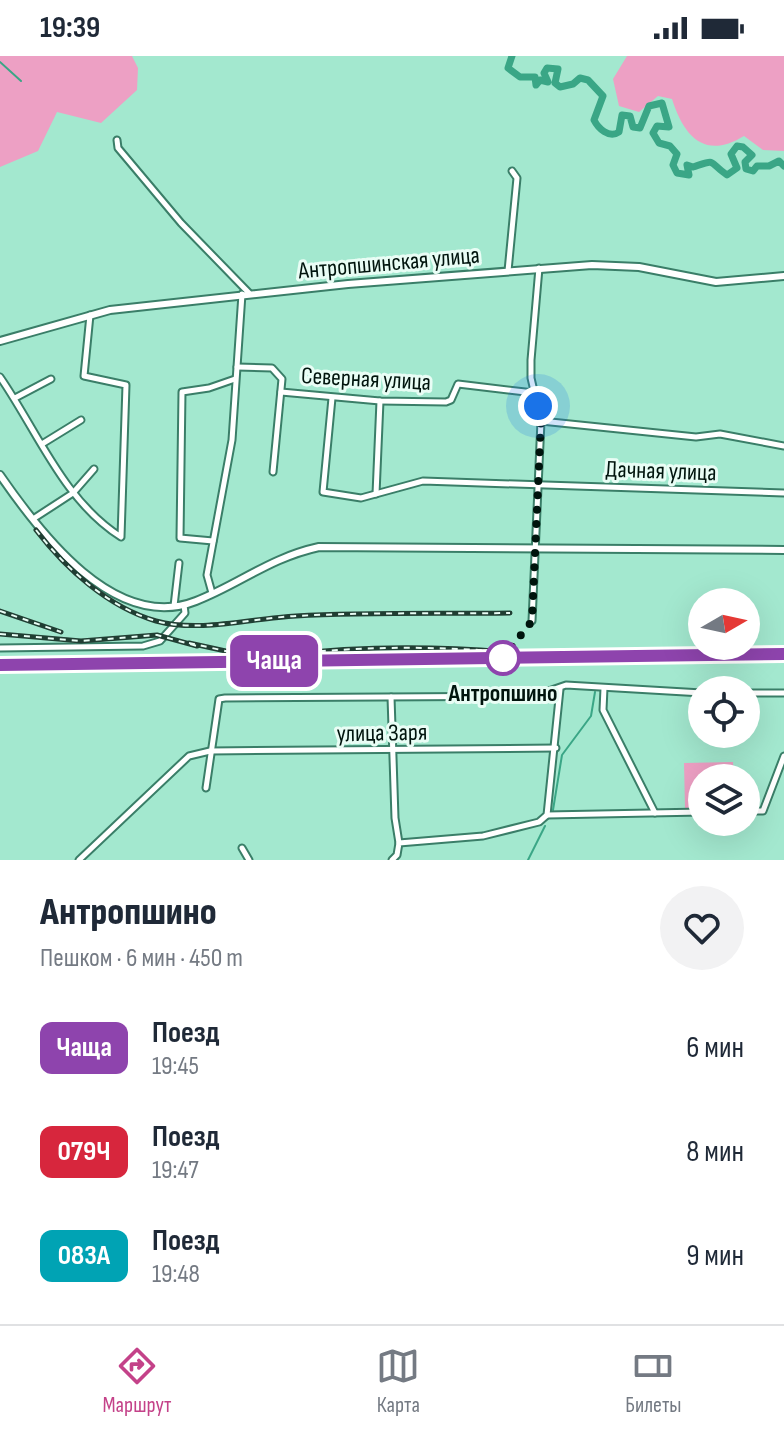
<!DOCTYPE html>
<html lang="ru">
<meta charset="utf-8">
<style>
body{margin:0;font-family:"Sofia Sans Condensed",sans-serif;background:#f2f2f3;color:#1f2937;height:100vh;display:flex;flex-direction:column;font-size:30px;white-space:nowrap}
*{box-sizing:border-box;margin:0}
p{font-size:26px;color:#747a83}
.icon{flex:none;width:44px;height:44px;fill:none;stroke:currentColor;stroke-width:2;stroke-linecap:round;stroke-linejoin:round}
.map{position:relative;height:804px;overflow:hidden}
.drawer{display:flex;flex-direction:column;background:#fff;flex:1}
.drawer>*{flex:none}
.badge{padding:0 16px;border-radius:12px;font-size:28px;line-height:52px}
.needle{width:52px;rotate:81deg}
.controls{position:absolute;left:688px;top:532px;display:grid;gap:16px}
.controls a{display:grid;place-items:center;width:72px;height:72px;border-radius:50%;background:#fff;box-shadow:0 8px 32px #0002;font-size:40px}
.you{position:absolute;width:40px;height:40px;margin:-20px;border:6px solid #fff;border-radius:50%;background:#1a73e8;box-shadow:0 0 0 12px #1a73e833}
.map>.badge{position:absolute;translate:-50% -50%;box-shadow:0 0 0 4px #fff}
.round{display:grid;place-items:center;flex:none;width:84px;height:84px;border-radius:42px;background:#f2f2f3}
.headline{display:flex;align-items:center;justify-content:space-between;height:136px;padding:0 40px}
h1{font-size:38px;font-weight:800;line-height:60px}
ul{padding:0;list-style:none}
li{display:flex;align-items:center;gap:24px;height:104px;padding:0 40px}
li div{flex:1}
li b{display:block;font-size:30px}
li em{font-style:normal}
li .badge{min-width:88px;font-weight:700;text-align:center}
.status{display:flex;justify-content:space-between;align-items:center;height:56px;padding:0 40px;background:#fff;direction:ltr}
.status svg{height:22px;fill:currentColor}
.menu{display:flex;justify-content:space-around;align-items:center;height:112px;border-top:2px solid #e0e1e3;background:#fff;font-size:22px;color:#747a83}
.menu a{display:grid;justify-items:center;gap:4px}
.menu .active{color:#c44289}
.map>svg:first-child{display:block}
</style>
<div class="status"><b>19:39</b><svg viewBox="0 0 49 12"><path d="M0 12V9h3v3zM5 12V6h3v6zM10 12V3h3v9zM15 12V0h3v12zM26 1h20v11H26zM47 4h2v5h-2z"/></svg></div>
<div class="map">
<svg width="784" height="804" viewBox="0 0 784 804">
<rect width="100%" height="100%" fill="#a3e8cf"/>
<!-- green -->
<g fill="#eda0c4">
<polygon points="0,0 132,0 138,12 137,34 101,67 57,56 38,95 0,111"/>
<path d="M627 0H784V95L763 94 744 80C705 104 684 81 672 43L658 40 639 56 619 50 613 23Z"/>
<polygon points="733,706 734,722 702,722 702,751 685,752 684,707"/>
</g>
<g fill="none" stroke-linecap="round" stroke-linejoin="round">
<!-- stream -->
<g stroke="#3aa686" stroke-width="2">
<polyline points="0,6 21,25"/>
<polyline points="553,754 562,699 591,660 595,636"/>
<polyline points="528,804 545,770"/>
</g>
<!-- river -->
<path stroke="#3aa686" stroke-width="7" d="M512 0 508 12 520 21H535L536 29 540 24 548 26 544 17 547 12 558 13 555 27 560 31 573 28 580 22 588 24 603 40 594 64C598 72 609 83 619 76L622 59 630 60 633 71 640 72 649 50 662 47 669 71 657 70 653 77 659 87 670 90 677 98 673 109 677 117 689 119 687 109 693 111C718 103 707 105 727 119L737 112 731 98 737 90 743 91 752 99 745 106 746 113 753 115 757 110H769L779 105 784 110"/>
<!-- minor casing -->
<g stroke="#3a7e68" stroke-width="9">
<g id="minor">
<polyline points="117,84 118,92 181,167 249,237"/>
<polyline points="508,215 517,122 512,115"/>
<polyline points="237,311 272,312 282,323 273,416"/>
<path d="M0 321C38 376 63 444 121 481L126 329 84 320 90 259"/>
<polyline points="281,336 380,345 446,346 451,344 458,328 534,337"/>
<polyline points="15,342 51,323"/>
<polyline points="332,342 323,436 361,442 423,425 784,437"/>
<polyline points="541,365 696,381 720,378 784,390"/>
<polyline points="42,388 81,364"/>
<polyline points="376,438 380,345"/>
<polyline points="33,463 73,437 94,413"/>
<polyline points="213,485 180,482 182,336 209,332 235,323"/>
<polyline points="212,537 207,519 232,384 242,238"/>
<polyline points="174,550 179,507"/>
<polyline points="532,565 541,365 531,322 531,304 539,212"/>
<polyline points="0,592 143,590 160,585 185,557 184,549"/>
<polyline points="604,632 603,654 655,757"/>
<polyline points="746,637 784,637"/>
<polyline points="391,641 395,762 399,787"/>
<polyline points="206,732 218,650 219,643 225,642 534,640 566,629 702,637"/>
<polyline points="746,755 763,755 784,700"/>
<polyline points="547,759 702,756"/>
<polyline points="242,792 249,804"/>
<polyline points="79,804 189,700 210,695 556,692"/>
<polyline points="392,804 397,799 399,787 483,780 539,766 547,759 560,633"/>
</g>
</g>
<!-- tertiary casing -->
<g stroke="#3a7e68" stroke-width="10">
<g id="tertiary">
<polyline points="0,285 110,254 348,228 592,209 639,211 716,226 784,220"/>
<path d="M0 419C40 477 115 577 196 545 240 528 269 502 319 491L784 494"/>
</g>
</g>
<!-- minor -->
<use href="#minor" stroke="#fff" stroke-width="5"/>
<!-- tertiary -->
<use href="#tertiary" stroke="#fff" stroke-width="6"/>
<!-- rail casing -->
<g stroke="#203e33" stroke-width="5">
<g id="rail">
<path d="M36 474C66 513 108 551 156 565 200 577 252 562 296 560 367 556 439 558 510 557"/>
<polyline points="0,555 61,576"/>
<polyline points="0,578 81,585 157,579 197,590"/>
<polyline points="189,587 244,599"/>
<path d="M284 599C358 590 433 590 506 596"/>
<polyline points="0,613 784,602"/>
</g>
</g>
<!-- rail -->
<use href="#rail" stroke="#e9fdf5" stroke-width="2" stroke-dasharray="6" stroke-linecap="butt"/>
</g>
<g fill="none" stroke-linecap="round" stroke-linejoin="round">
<!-- line casing -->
<g stroke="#fff" stroke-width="18">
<polyline id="line" points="0,609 784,598"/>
</g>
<!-- line -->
<use href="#line" stroke="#8e44ad" stroke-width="12"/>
<!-- walk -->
<polyline stroke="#00140d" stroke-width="8" stroke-dasharray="0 14.4" points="503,602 532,565 541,365 538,350"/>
</g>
<!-- markers -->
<circle fill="#fff" stroke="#8e44ad" stroke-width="4" cx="503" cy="602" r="16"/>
<g text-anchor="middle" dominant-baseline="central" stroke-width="6" stroke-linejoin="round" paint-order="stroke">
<!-- street labels -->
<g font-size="24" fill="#00140d" stroke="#e9fdf5">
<text transform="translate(389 207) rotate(-5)">Антропшинская улица</text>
<text transform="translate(366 323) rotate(3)">Северная улица</text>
<text transform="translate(661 415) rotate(2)">Дачная улица</text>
<text transform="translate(382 677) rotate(-1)">улица Заря</text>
</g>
<!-- stop labels -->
<g font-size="24" font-weight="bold" fill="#00140d" stroke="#e9fdf5">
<text x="503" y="637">Антропшино</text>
</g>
</g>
</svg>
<div class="controls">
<a><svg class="needle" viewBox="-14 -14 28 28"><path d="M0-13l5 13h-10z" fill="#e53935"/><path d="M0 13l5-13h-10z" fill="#747a83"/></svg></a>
<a><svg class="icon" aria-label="locate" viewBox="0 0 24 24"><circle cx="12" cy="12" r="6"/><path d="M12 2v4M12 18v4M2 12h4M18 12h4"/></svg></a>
<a><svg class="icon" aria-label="layers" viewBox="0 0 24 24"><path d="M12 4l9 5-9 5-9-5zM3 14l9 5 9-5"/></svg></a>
</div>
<div class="you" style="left:538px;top:350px"></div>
<b class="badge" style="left:274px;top:605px;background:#8e44ad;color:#fff">Чаща</b>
</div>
<section class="drawer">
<div class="headline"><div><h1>Антропшино</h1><p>Пешком · 6 мин · 450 m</p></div><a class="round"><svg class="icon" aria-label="heart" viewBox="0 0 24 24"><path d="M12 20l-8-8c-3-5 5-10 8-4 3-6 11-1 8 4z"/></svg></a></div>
<ul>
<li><span class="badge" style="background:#8e44ad;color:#fff">Чаща</span><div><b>Поезд</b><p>19:45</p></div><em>6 мин</em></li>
<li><span class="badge" style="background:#d7263d;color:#fff">079Ч</span><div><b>Поезд</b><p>19:47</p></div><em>8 мин</em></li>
<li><span class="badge" style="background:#00a3b4;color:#fff">083А</span><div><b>Поезд</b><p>19:48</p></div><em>9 мин</em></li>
</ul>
</section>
<nav class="menu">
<a class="active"><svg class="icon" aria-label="directions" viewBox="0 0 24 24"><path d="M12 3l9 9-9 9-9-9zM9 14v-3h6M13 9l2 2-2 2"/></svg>Маршрут</a>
<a><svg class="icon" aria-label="map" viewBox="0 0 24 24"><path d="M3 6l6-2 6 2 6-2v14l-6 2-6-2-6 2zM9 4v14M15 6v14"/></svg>Карта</a>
<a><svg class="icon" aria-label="tickets" viewBox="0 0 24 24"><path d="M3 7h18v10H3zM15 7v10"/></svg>Билеты</a>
</nav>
